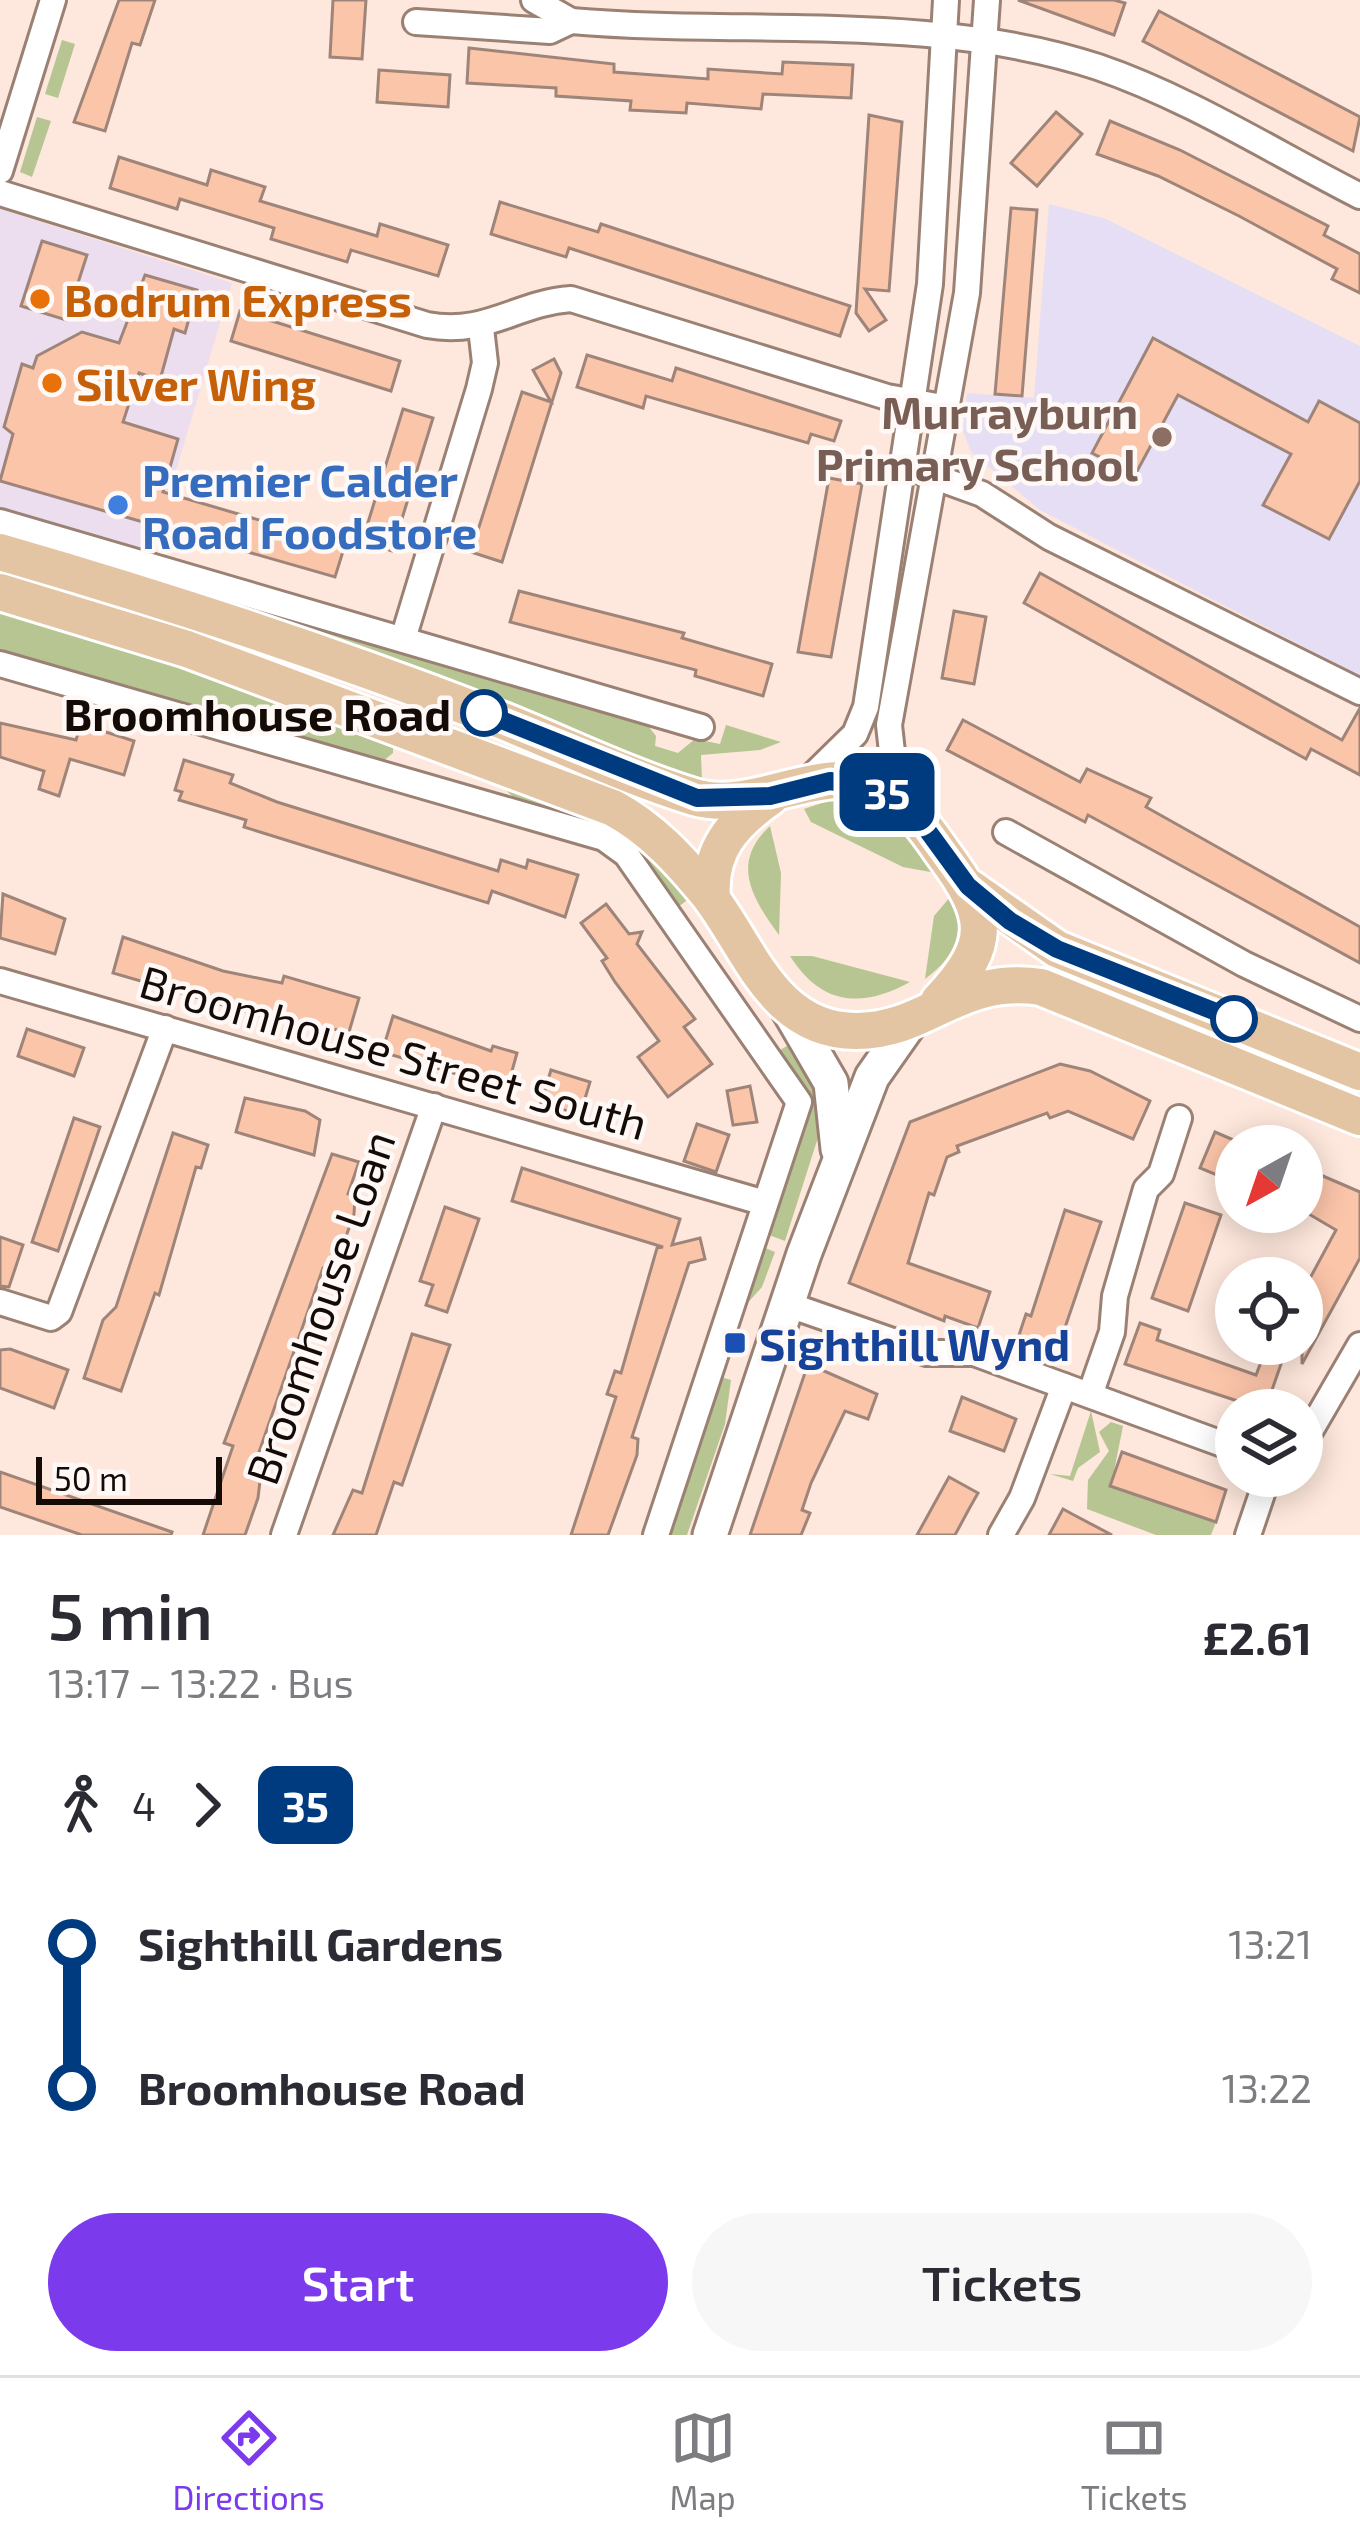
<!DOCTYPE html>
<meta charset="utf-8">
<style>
body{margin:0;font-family:"Exo 2",sans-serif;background:#f7f7f7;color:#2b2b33;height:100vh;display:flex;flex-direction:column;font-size:45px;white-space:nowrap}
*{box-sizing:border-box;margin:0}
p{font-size:39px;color:#7c7c81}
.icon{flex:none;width:66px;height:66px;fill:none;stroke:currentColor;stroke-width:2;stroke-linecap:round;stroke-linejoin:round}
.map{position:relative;height:1535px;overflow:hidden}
.drawer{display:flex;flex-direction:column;background:#fff;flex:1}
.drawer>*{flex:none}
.badge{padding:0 24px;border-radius:18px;font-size:42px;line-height:78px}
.needle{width:78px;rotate:220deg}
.buttons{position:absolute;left:1215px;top:1125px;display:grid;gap:24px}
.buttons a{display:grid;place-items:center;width:108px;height:108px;border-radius:50%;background:#fff;box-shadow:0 6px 30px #0003;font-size:60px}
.scale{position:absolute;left:36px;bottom:30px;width:186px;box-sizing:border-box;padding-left:12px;border:6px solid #140b07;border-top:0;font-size:33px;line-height:42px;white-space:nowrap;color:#140b07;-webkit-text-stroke:9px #fef8f6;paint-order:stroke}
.map>.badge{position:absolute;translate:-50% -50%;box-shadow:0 0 0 6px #fff}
.legs{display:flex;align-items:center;gap:18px;height:132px;padding:0 48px;font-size:39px}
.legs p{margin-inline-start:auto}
.head{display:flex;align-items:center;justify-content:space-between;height:204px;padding:0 48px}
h1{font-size:66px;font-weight:600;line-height:90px}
.button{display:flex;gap:24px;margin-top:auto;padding:24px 48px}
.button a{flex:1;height:138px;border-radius:72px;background:#7c3aed;color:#fff;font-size:48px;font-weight:600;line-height:138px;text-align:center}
.button a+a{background:#f7f7f7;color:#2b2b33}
ul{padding:0 48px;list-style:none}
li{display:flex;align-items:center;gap:42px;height:144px;font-size:45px}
li i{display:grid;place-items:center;width:18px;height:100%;margin:0 15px;background:currentColor}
li i::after{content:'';width:30px;height:30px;margin:-15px;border:9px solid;border-radius:50%;background:#fff}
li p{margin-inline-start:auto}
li:first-child i{background:linear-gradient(#0000 50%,currentColor 0)}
li:last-child i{background:linear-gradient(currentColor 50%,#0000 0)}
.tabs{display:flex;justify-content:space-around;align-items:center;height:168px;border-top:3px solid #e1e1e2;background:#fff;font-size:33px;color:#7c7c81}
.tabs a{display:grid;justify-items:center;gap:6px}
.tabs .on{color:#7c3aed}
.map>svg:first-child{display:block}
</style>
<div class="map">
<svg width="1360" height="1535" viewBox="0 0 1360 1535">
<rect width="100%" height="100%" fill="#fee7dc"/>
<!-- commercial -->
<polygon fill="#ecddef" points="0,209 232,283 150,557 0,509"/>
<!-- education -->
<polygon fill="#e6def4" points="1049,204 1106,219 1360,346 1360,676 1040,510 971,452 963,431 967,393 1034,398"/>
<!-- green -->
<g fill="#b6c591">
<polygon points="62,40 75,44 58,98 45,94"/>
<polygon points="37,117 51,121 32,177 20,172"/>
<polygon points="172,581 642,718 656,736 655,746 678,753 695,739 720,744 726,725 781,742 760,750 701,755 702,782 349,648 171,588"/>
<polygon points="0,607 111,638 393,743 393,753 382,762 0,651"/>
<path d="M507 791C590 811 634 833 690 898L678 907 642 856 520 804Z"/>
<path d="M828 801C884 800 906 831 936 873L903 867 811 822 804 809Z"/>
<path d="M770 826 781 873 779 935C752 898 730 863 770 826Z"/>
<path d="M951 896C967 931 955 957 925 979L934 916Z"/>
<path d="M790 956H812L910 982C861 1009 821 1005 790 956Z"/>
<polygon points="792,1043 817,1085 821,1128 785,1241 769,1235 810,1105 806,1088 780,1050"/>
<polygon points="765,1248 775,1252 762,1287 743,1308"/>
<polygon points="721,1377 731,1380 725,1424 687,1535 668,1535"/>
<polygon points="1091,1411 1100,1452 1078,1468 1073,1481 1050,1474 1070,1476"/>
<polygon points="1111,1422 1123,1426 1111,1486 1216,1522 1211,1535 1156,1535 1087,1509 1088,1480 1109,1451 1099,1432"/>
</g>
<!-- building -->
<g fill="#fbc5aa" stroke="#9f8579" stroke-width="3">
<polygon points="119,0 155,0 140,45 132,43 105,131 74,122"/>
<polygon points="333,0 366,0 362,59 330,57"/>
<polygon points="1018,0 1114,0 1125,3 1114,35"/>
<polygon points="1159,11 1360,117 1353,151 1143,41"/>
<polygon points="469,48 614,64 614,72 708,79 708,69 782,74 783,62 853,65 851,98 763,94 761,109 687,103 686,113 630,110 631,101 556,96 556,88 467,83"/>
<polygon points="379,70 450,75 448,107 377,102"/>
<polygon points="1056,112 1082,134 1037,186 1011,163"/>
<polygon points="869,115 902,122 889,291 865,289 886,320 869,331 856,313"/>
<polygon points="1110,121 1180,150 1328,226 1324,235 1360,254 1360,293 1332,279 1337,269 1239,216 1158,176 1097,154"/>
<polygon points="119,157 207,185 211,170 265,187 260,201 377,236 380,224 448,245 438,276 351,250 347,262 271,239 274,228 180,199 177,209 110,188"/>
<polygon points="500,202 598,232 601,224 850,306 840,336 569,248 566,257 491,234"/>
<polygon points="1011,208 1037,210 1022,396 995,394"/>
<polygon points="42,241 87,255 66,320 21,306"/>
<polygon points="145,275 197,290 185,333 174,329 160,380 139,373 123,422 178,439 163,492 345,545 335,577 0,481 13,434 4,427 22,364 33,368 37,356 82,332 119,343"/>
<polygon points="240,311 400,361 391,391 231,341"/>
<polygon points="1153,338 1308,422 1319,401 1360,423 1360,481 1329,539 1263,505 1291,454 1178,395 1135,475 1092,453"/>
<polygon points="587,355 672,381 676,368 841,421 834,441 811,434 808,443 646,396 643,408 577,387"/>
<polygon points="554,359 561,373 502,562 471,552 522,392 551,402 533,370"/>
<polygon points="403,409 433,418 392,551 362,542"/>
<polygon points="829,478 862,484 831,657 798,652"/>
<polygon points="1040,573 1342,740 1360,708 1360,775 1311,749 1306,759 1024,603"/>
<polygon points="519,591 684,633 682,638 772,664 763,696 695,676 696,670 510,622"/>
<polygon points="954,611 986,617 974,684 942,678"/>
<polygon points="963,720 1080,782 1087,769 1151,798 1146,807 1360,927 1360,963 1088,815 1085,822 947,750"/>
<polygon points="0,723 76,740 81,724 134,741 124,775 70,759 59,796 39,789 44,771 0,757"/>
<polygon points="184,760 233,775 230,783 277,802 498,871 501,860 526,868 528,860 578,875 565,917 492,891 488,903 244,827 246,820 179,800 182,792 175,790"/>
<polygon points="3,894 65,919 55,954 0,938"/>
<polygon points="606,904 629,934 642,932 637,944 695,1019 684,1027 712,1064 668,1097 638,1057 659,1041 615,982 602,961 607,958 581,923"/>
<polygon points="123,937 223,971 282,983 284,976 359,998 349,1032 254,1014 113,973"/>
<polygon points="393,1016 491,1051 493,1046 517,1053 507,1089 382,1052"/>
<polygon points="27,1029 84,1048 74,1076 18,1056"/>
<polygon points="1060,1064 1090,1071 1150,1101 1133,1139 1068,1111 1050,1118 1047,1113 957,1146 959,1152 947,1157 934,1195 929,1193 908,1263 990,1292 978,1328 945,1316 944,1321 849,1283 910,1122"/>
<polygon points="551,1070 590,1082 580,1115 541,1103"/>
<polygon points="750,1086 757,1122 733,1125 727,1091"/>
<polygon points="245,1098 305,1111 320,1120 314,1155 236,1132"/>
<polygon points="74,1118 100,1127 58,1251 32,1242"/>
<polygon points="697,1124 729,1135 716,1172 684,1161"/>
<polygon points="1215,1132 1236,1141 1236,1183 1200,1168"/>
<polygon points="173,1133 208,1145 201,1168 196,1167 159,1295 155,1293 121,1391 84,1378 103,1320 116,1307"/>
<polygon points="332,1154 359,1162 348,1194 355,1197 354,1214 339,1256 330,1270 323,1268 250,1478 260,1481 258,1498 245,1535 203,1535 233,1446 224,1443"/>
<polygon points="522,1168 680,1219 672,1245 700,1238 705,1259 689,1263 632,1437 638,1439 637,1455 608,1535 571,1535 616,1397 607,1394 615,1371 621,1373 657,1248 663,1247 512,1201"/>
<polygon points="1309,1170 1360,1192 1360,1258 1302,1364 1302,1293 1336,1230 1302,1210 1302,1172"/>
<polygon points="1185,1203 1221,1215 1188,1311 1152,1298"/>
<polygon points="445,1207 479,1219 447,1312 426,1305 433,1285 420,1281"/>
<polygon points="1065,1210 1101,1222 1058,1348 1019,1335 1026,1314 1031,1316"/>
<polygon points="0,1237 23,1245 9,1287 0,1286"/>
<polygon points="1140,1323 1160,1330 1157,1340 1256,1375 1268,1344 1288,1344 1265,1410 1125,1364"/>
<polygon points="412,1334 450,1345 402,1485 394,1482 376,1535 333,1535 353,1490 362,1493"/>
<polygon points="10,1349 68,1370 54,1408 0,1388 0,1350"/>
<polygon points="808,1364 877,1394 868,1419 845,1411 811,1483 802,1510 810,1513 801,1535 750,1535"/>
<polygon points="962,1397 1016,1419 1004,1451 950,1431"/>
<polygon points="1122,1452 1226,1490 1216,1522 1110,1486"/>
<polygon points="0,1472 172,1532 171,1535 82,1535 0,1507"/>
<polygon points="949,1477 978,1493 969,1509 955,1535 917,1535"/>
<polygon points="1063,1509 1074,1515 1112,1535 1049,1535"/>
</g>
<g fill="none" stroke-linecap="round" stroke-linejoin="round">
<!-- street casing -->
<g stroke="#9a8174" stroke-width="30">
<g id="street">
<path d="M534 0 571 21C744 36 931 12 1098 67 1189 98 1275 153 1360 196"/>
<polyline points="416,22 550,31 571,21"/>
<polyline points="0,171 53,0"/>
<path d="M0 193 427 325C486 336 516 303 571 299L887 397 948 408"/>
<polyline points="924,473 982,494 1049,537 1360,692"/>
<polyline points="0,522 701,727"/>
<polyline points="403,639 479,389 485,363 481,328"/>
<polyline points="0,664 604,838 626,854 799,1102 656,1535"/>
<polyline points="804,784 855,734 866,707 930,284 946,0"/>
<polyline points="912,808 892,752 889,725 967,293 987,0"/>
<polyline points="1006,832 1244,964 1360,1019"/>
<polyline points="0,981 765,1203"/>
<polyline points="0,1302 51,1318 59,1312 165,1028"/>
<polyline points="789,1305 927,1353 974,1353 1236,1449"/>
<polyline points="1090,1395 1112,1332 1115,1296 1146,1189 1161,1174 1179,1118"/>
<polyline points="1302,1445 1360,1345"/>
<polyline points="284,1535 434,1106"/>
<polyline points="1001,1535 1022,1498 1064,1386"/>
<polyline points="1248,1535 1268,1476"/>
</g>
</g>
<!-- secondary casing -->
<g stroke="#9a8174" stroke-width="39">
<g id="secondary">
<polyline points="788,1009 831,1083 838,1149"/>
<polyline points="710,1535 804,1254 872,1077 912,1020"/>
</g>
</g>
<!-- primary casing -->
<g stroke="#fff" stroke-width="42">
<g id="primary">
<path d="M0 552C163 599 324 652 483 713 553 740 622 775 694 797 758 816 829 754 888 793 912 808 927 830 943 853 989 915 994 943 939 1001"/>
<path d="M0 592 187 649 613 808C652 829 680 860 708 894 750 948 773 1031 856 1031 929 1031 956 975 1041 987L1360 1117"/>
<polyline points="970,888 1057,949 1360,1072"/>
<path d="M712 899C708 850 733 823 770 797"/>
</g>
</g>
<!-- street -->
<use href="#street" stroke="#fff" stroke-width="24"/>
<!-- secondary -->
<use href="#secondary" stroke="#fff" stroke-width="33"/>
<!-- primary -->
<use href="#primary" stroke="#e3c4a3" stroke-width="36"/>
</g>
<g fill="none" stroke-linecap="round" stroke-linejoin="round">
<!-- line-1 casing -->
<g stroke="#fff" stroke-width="27">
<polyline id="line-1" points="484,713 697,798 770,796 830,781 885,790 914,812 968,886 1010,921 1057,949 1234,1019"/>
</g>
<!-- line-1 -->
<use href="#line-1" stroke="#003b80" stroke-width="18"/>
</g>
<!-- markers -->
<g fill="#e8710a" stroke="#fef8f6" stroke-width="4.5">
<circle cx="40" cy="299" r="12"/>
<circle cx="52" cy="383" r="12"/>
</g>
<circle fill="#8d6e63" stroke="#fef8f6" stroke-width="4.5" cx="1162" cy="437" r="12"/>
<circle fill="#3f7fe0" stroke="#fef8f6" stroke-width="4.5" cx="118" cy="505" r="12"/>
<g fill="#fff" stroke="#003b80" stroke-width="6">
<circle cx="484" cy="713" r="21"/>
<circle cx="1234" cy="1019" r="21"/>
</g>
<rect fill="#1a4fb4" stroke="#fef8f6" stroke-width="4.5" x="723" y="1331" width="24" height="24" rx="6"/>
<g text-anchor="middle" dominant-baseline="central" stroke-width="9" stroke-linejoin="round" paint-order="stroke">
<!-- food labels -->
<g font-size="45" font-weight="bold" fill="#c56008" stroke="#fef8f6" text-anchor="start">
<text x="64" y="299">Bodrum Express</text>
<text x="76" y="383">Silver Wing</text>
</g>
<!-- education labels -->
<g font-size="45" font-weight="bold" fill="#785e54" stroke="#fef8f6" text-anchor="end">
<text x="1138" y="411">Murrayburn<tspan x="1138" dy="52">Primary School</tspan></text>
</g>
<!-- shop labels -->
<g font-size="45" font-weight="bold" fill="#366cbe" stroke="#fef8f6" text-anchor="start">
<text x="142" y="479">Premier Calder<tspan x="142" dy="52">Road Foodstore</tspan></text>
</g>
<!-- stop labels -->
<g font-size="45" font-weight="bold" fill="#140b07" stroke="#fef8f6" text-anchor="end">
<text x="451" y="713">Broomhouse Road</text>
</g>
<!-- street labels -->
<g font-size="45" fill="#140b07" stroke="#fef8f6">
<text transform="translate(394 1051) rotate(16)">Broomhouse Street South</text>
<text transform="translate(319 1307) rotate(-71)">Broomhouse Loan</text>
</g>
<!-- transit labels -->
<g font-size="45" font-weight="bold" fill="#164399" stroke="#fef8f6" text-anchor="start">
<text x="759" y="1343">Sighthill Wynd</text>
</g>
</g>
</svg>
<div class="buttons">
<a><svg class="needle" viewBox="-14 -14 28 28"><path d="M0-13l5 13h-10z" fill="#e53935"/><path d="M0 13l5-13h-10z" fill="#7c7c81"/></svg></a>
<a><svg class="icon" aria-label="locate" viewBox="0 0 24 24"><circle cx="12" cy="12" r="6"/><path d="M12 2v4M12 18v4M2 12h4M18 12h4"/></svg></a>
<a><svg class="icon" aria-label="layers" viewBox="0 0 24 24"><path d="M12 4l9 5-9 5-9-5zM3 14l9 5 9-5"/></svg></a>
</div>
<div class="scale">50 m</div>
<b class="badge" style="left:887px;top:792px;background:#003b80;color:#fff">35</b>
</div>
<section class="drawer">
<div class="head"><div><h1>5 min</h1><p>13:17 – 13:22 · Bus</p></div><b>£2.61</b></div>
<div class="legs"><svg class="icon" aria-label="walk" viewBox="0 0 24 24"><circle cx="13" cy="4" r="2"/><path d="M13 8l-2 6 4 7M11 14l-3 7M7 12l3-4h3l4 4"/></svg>4<svg class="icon" aria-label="forward" viewBox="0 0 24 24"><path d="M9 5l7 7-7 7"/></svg><b class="badge" style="background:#003b80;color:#fff">35</b></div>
<ul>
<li><i style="color:#003b80"></i><b>Sighthill Gardens</b><p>13:21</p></li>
<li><i style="color:#003b80"></i><b>Broomhouse Road</b><p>13:22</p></li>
</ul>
<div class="button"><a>Start</a><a>Tickets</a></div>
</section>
<nav class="tabs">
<a class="on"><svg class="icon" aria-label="directions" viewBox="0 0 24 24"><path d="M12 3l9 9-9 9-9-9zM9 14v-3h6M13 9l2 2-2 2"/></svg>Directions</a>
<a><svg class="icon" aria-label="map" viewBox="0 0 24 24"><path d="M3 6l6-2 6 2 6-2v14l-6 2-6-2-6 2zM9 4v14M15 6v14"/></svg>Map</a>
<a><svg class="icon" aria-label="tickets" viewBox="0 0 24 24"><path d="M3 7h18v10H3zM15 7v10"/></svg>Tickets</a>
</nav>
